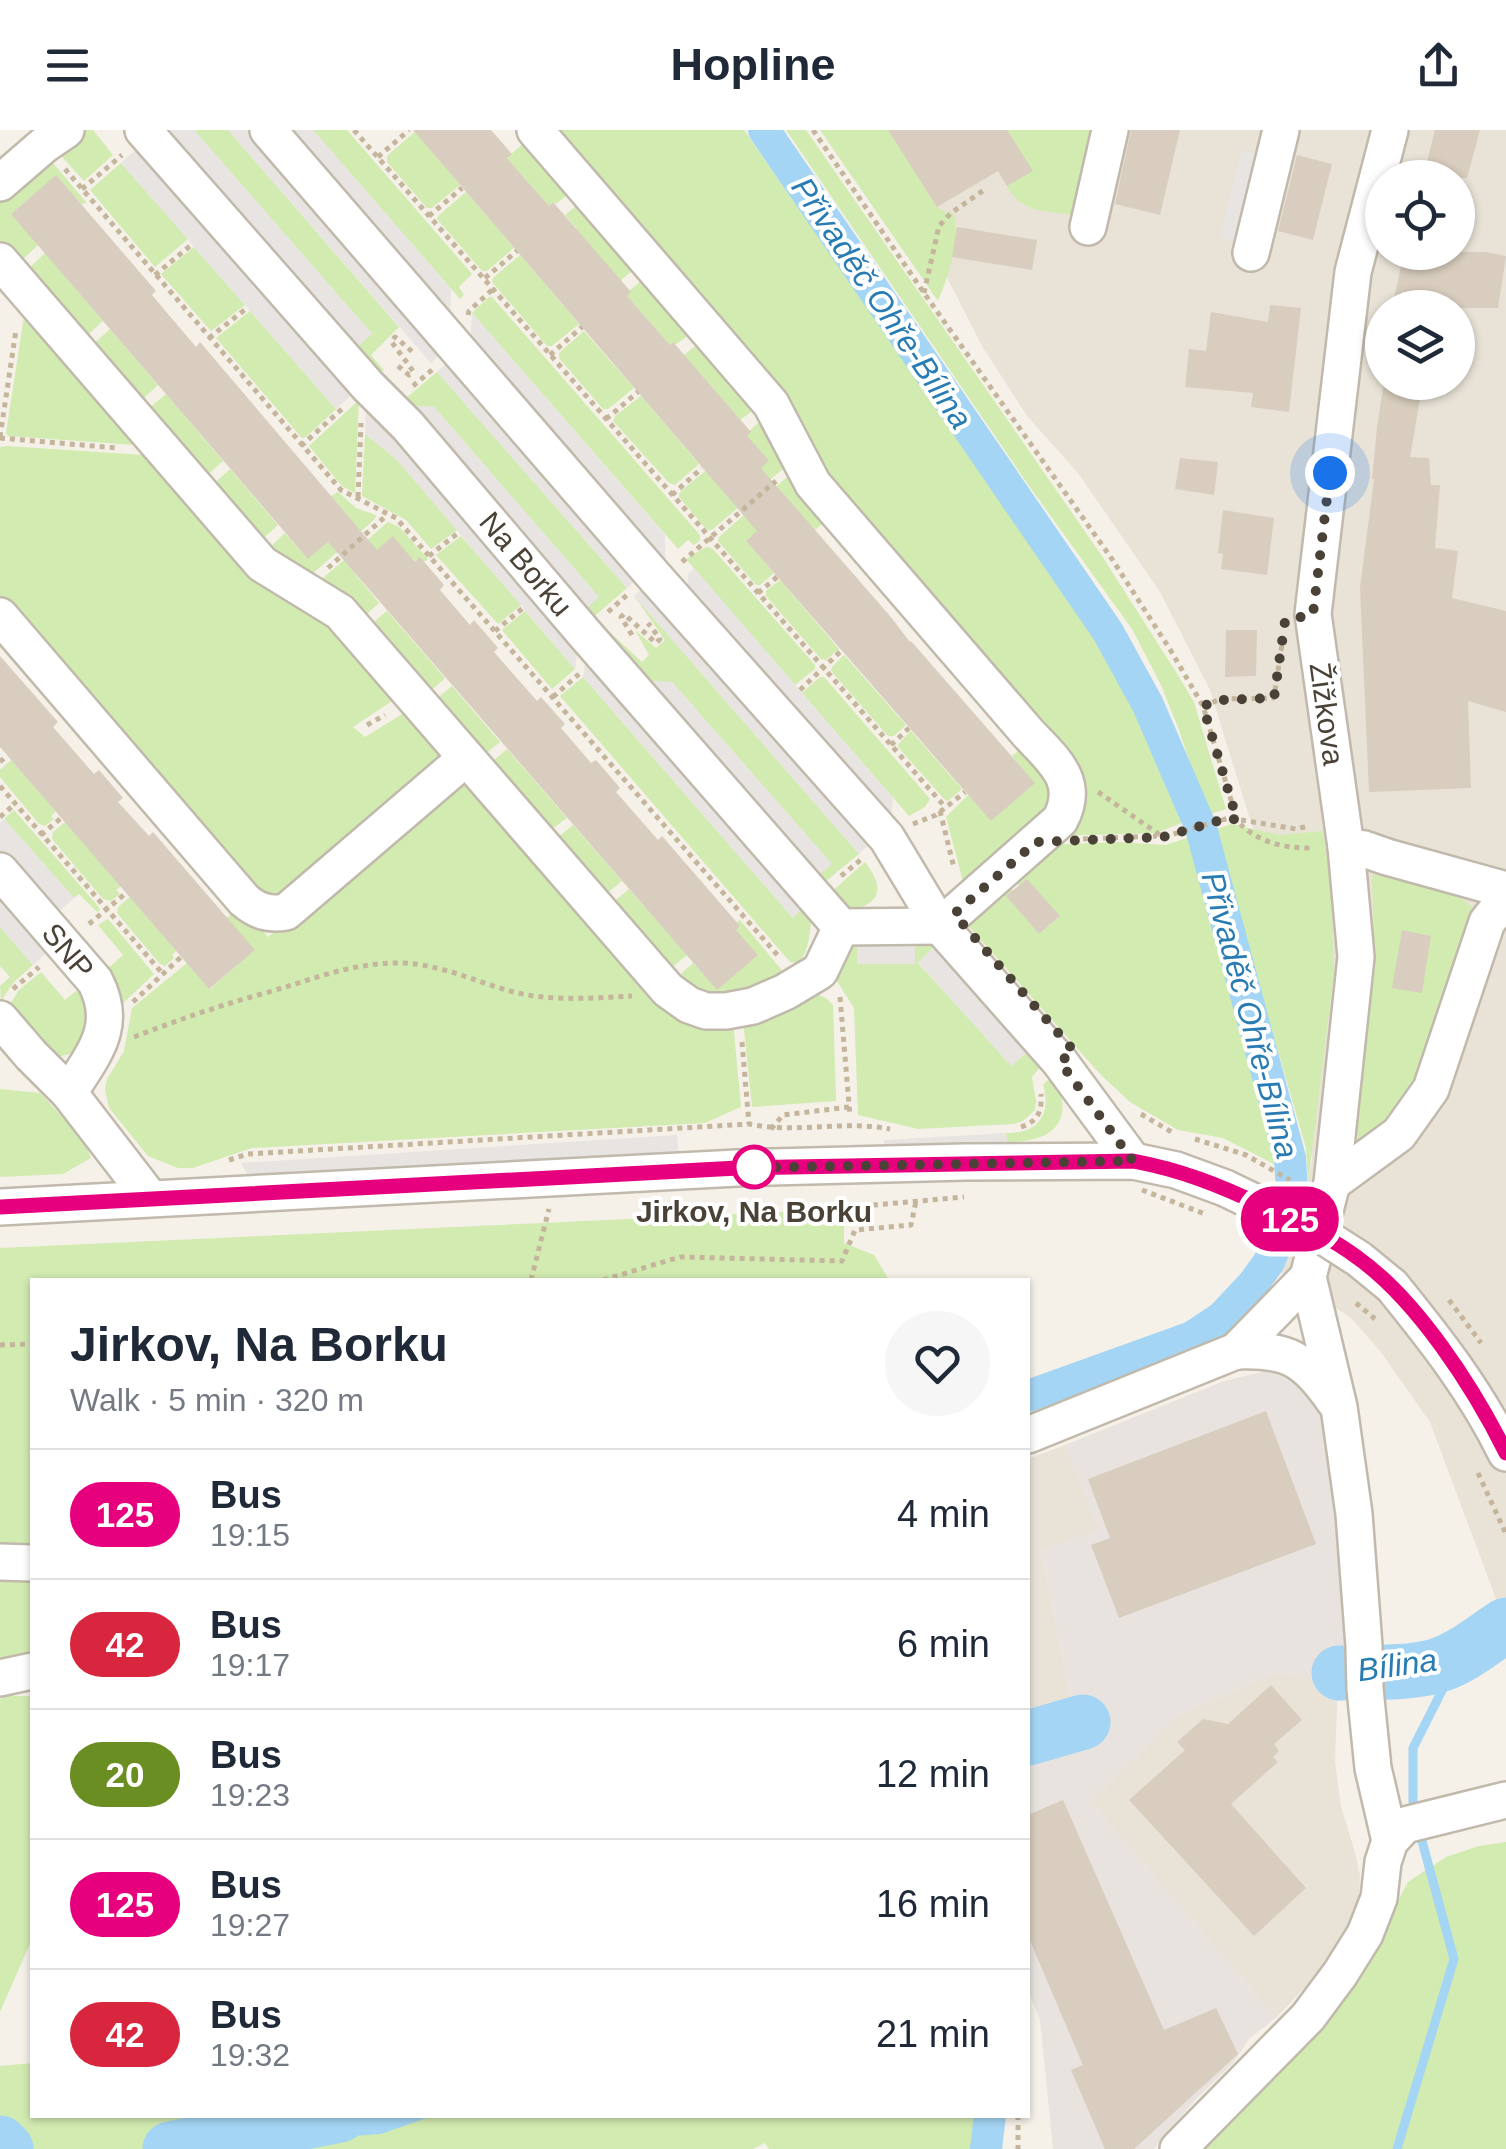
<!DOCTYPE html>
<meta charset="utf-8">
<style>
body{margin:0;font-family:Helvetica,sans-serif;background:#f6f6f7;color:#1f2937;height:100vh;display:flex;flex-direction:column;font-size:38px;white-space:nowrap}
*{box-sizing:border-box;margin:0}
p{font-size:32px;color:#747a83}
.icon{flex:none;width:55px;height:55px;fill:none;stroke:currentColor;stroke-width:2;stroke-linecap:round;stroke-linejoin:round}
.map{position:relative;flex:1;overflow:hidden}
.details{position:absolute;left:30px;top:1148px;width:1000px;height:840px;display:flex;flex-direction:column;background:#fff;border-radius:0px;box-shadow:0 2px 8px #0004}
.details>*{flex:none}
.badge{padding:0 20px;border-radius:32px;font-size:35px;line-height:65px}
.tools{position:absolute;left:1365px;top:30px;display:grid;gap:20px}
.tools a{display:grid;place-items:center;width:110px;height:110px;border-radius:50%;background:#fff;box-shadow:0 2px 8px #0004;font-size:50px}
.you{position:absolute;width:50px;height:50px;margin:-25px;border:8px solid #fff;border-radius:50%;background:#1a73e8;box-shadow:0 0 0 15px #1a73e833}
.map>.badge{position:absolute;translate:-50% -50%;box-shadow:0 0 0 5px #fff}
.round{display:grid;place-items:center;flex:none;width:105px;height:105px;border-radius:52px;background:#f6f6f7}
.summary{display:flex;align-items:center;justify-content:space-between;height:170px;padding:0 40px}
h1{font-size:48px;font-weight:600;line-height:75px}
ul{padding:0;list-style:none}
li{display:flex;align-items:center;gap:30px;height:130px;padding:0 40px;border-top:2px solid #e0e1e3}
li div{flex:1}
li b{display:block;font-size:38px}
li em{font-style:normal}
li .badge{min-width:110px;font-weight:700;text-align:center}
header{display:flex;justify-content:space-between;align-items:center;height:130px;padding:0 40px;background:#fff;font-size:45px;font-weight:600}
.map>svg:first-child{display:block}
</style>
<header><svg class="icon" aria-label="menu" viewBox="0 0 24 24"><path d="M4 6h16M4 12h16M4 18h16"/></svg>Hopline<svg class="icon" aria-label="share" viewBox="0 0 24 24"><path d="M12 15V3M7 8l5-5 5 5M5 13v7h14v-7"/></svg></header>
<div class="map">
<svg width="1506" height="2019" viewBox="0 0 1506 2019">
<rect width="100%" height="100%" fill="#f5f1e9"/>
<!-- residential -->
<g fill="#e9e3d7" fill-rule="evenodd">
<path d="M870 0H1506V1496L1430 1292 1380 1221 1351 1188 1277 1139 1301 1088 1312 1030 1304 864 1210 560 1160 462 1078 343 1027 286 982 216 879 14ZM1382 48H1458V122H1382ZM1382 178H1458V252H1382Z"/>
<polygon points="1065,1315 1099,1400 1041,1420 1073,1581 1028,1593 1028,1329"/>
<polygon points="1274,1543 1338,1551 1335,1632 1341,1676 1356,1726 1360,1746 1359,1768 1343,1808 1328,1833 1276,1888 1090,1672 1179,1585"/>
</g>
<!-- industrial -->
<polygon fill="#e8e3de" points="1265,1241 1284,1243 1311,1264 1331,1299 1350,1525 1341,1524 1338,1551 1274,1543 1179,1585 1090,1672 1276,1888 1250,1908 1233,1933 1196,1969 1154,2019 1053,2019 1040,1890 1028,1860 1028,1624 1086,1604 1083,1592 1073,1581 1041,1420 1098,1400 1065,1315 1224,1251"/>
<!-- green -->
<g fill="#d2ebb1">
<polygon points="78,0 93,0 113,25 84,51 52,16"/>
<polygon points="194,0 228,0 399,197 371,225 384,240 377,245 354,219 372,204"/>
<polygon points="313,0 347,0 472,144 459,157 464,165 460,169"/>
<polygon points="417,0 422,10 460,55 432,78 427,78 387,32 387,26"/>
<polygon points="545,0 744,0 1097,509 1138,585 1184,692 1156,703 1055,706 1079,671"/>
<polygon points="786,0 806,0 1102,426 1176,542 1194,572 1226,679 1207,685 1179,600 1161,555 1132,499 1027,353"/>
<path d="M820 0H888L937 77 945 82 954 83C960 112 949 144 938 171Z"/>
<path d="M1007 0H1092L1074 85C1047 81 1020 83 1007 56L1032 41Z"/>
<polygon points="529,8 573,60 556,74 553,72 549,76 507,28"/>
<polygon points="47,26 87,73 81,74 56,46 12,83 38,115 15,137 0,120 0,63"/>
<polygon points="121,33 188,109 155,137 90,60"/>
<polygon points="466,62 514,118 487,141 482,141 437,89 439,85"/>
<polygon points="582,71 638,136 620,151 573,103 577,99 565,85"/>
<polygon points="194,117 245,175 211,201 161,144"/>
<polygon points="45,123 103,191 80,212 22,145"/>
<polygon points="520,125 579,194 552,216 547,216 492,152 493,148"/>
<polygon points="647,146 693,202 675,215 673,212 670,215 627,166 629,161"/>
<polygon points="489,167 492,167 700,405 700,410 694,415 688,410 678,419 472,183"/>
<polygon points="26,173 149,316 8,306 6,303"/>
<polygon points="250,181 336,279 306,307 302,308 216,208"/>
<polygon points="110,199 158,255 135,276 87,220"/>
<polygon points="584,201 634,258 608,279 603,279 559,228 559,223"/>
<polygon points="701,211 758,277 740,290 684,225"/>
<polygon points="437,242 627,458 590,490 582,482 599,467 434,277 403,275 405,269"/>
<polygon points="166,264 223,331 200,352 142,284"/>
<polygon points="641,266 699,334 675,355 669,353 613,291 615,286"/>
<polygon points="359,270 355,363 342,356 309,316"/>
<polygon points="766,286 791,332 712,400 707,400 679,367 680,362 747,306 749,301"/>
<polygon points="365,304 397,330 457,400 431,419 406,390 362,366"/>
<polygon points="7,316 159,326 333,486 401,565 353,597 365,607 412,578 441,624 439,637 285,768 248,760 0,468 0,317"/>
<polygon points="230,339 278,395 256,415 207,360"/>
<polygon points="795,340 829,388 815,400 746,411 774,443 760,455 756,455 718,411 719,407"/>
<polygon points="338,362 356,378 376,385 375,389 304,451 263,424 285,403 308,429 352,391 331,366"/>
<polygon points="388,392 399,397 428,429 424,432 415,432 393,407 353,441 379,473 358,492 316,454"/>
<polygon points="461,406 521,475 498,494 436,425"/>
<polygon points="706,417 712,418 815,535 815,539 795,555 686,429"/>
<polygon points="780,450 839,519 826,530 821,529 766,466 766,461"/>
<polygon points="634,466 859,724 820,756 814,749 831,733 672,552 644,551 597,497 601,494 642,532 649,525 635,500 656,518 665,510"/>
<polygon points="387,481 445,548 424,567 365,499"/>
<polygon points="525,481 575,539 552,559 502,500"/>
<polygon points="844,525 906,595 894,606 888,606 831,541 832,537"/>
<path d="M583 547 792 787 802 778 811 789C810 804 809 822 798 833L790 832 560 566Z"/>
<polygon points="820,547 824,547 930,669 925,677 909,686 802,563"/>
<polygon points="452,556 500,612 478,630 430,574"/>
<polygon points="911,601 962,659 948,671 945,670 898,617 899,613"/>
<polygon points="1024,615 1046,635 1056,675 965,759 946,687 968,665 991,690 1034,653 1012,626"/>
<polygon points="507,619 567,688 544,705 485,638"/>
<polygon points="11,630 56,681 51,686 54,689 45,696 39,694 0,647 0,640"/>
<polygon points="463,649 622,818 733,891 741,977 705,993 252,1018 193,1038 178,1038 148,1026 109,978 105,959 107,949 124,921 132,878 187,833 210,859 254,820 227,788 237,780 244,779 268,807 453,650"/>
<polygon points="14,680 98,776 100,780 97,782 79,764 74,768 4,689"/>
<polygon points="65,692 121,756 116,760 120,764 111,771 103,769 52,709 53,702"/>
<polygon points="1231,694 1280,705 1323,701 1331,756 1334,843 1308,1053 1306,1018 1214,700"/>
<polygon points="573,695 622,751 600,769 551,713"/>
<polygon points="1190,707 1275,1006 1278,1036 1223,1008 1178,1000 1130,972 1101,945 964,791 1005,751 1014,762 1008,768 1039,804 1059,787 1020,757 1010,746 1043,715 1119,712 1165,715"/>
<path d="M865 732C876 746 886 765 866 775 859 778 857 779 850 777 842 775 834 770 827 766Z"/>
<polygon points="1387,744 1462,769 1472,777 1473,790 1431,941 1398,988 1358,1013 1357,990 1374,809 1372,745"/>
<polygon points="629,759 687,825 664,844 606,778"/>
<polygon points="130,767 176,821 172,825 174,828 165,836 160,834 117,783 118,777"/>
<polygon points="108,789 154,844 121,875 106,840 123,825 98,795"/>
<polygon points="740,790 790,850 731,873 672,852 693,833 717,859 736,800 739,797 737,792"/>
<polygon points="0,797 33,835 13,853 1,871 0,856 10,847 0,836"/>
<polygon points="915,811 932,812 935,816 918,833 1011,935 1030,920 1042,935 1032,947 1036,971 1035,980 1023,991 1013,994 918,999 858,985 854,878 833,845 843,823 857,812 858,834 915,834"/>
<polygon points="41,842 65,870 82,856 92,896 74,923 57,927 7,879 19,860"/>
<polygon points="814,863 826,868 833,875 836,971 752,977 743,890"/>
<path d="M1052 946C1064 965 1070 989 1047 1004 1035 1011 1020 1011 1007 1013L1006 1003C1037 1004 1052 985 1043 955Z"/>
<polygon points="0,959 40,963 83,1009 91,1028 63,1044 0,1047"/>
<polygon points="844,1079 844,1113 874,1125 889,1150 32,1150 32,1415 0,1415 0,1118"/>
<polygon points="32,1445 32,1530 0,1533 0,1447"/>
<polygon points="7,1566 32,1566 32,1809 0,1882 0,1569"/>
<polygon points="1506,1712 1506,2019 1195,2019 1377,1810 1408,1752 1446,1727 1479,1716"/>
<polygon points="32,1933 32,1985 983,1985 982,2016 980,2019 769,2019 765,2013 753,2019 0,2019 0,1936"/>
</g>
<!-- parking -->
<g fill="#e7e4e1">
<polygon points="173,0 194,0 372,204 354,219 168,4"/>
<polygon points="228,0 258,0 447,217 431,233"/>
<polygon points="283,0 313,0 451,159 450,191"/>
<polygon points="140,16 355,262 336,279 121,33"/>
<polygon points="1241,20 1263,25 1242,113 1220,107"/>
<polygon points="472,183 665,405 665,439 470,216"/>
<polygon points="454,226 635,451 627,458 437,242"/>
<polygon points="366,274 579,509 575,539 397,330 365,304"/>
<polygon points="403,275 434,277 599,467 589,476 574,475"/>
<polygon points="694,438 893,668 890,698 687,465 688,444"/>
<polygon points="643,458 875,709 859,724 634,466"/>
<polygon points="587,518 808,773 793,788 583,547"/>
<polygon points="644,551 672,552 832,734 814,749"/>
<polygon points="4,689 74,768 56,784 0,720 0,693"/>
<polygon points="0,763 50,820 33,835 0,797"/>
<polygon points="915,811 915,834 857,834 857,812"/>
<polygon points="935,816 1030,920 1011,936 918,832"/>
<polygon points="1006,1003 1007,1013 884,1019 884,1010"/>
<polygon points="677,1005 679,1026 253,1054 241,1033"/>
</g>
<!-- water -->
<polygon fill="#a4d5f4" points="337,1985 435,1985 381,2004 351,2006"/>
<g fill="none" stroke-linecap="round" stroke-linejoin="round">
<!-- stream -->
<g stroke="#a4d5f4" stroke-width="9">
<polyline points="1415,1685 1413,1676 1413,1618 1460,1525"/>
<polyline points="1397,2019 1454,1829 1419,1700"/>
</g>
<!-- canal -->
<g stroke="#a4d5f4" stroke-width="32">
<polyline points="764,0 1108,502 1148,575 1201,698 1290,1028 1292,1063 1285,1091 1269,1132 1253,1154 1222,1187 1192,1207 1028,1266"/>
<polyline points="986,2019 990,1985"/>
</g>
<!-- river -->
<g stroke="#a4d5f4" stroke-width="55">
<path d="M1339 1543C1370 1542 1406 1544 1436 1536 1461 1529 1484 1509 1506 1495"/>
<polyline points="1028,1608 1083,1592"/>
<polyline points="0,2013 6,2019"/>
<polyline points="170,2019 340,1985"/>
</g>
</g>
<!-- building -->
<g fill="#d8cdbe">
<polygon points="413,0 491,0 512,24 507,28 549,76 553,72 631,162 627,166 648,190 670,215 673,212 751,302 747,306 769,331 761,338 890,486 910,512 911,511 1035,653 991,691 746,411 757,401"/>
<polygon points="888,0 1007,0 1033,41 1007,56 998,41 937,77"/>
<polygon points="1131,0 1180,0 1160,85 1115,74"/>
<polygon points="1435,0 1480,0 1467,48 1423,48"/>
<polygon points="1297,25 1332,34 1313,110 1278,101"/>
<polygon points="56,45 156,161 152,165 196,217 200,212 377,420 393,406 415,432 420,427 444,455 440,460 470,495 474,490 498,518 494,522 537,571 541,567 565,594 561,598 591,633 596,630 620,658 616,662 658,710 662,706 740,796 736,800 758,825 717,860 328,412 308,429 11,84"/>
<polygon points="957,97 1037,110 1032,140 952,127"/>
<polygon points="1404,122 1485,122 1506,126 1498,178 1392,178"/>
<polygon points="1270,175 1301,178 1289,282 1251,277 1253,263 1185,257 1189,219 1206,221 1211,182 1268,192"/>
<polygon points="1384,252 1423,252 1410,327 1429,328 1431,355 1440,355 1435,418 1458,421 1452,468 1506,481 1506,582 1468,571 1471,658 1369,662 1360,458 1374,349 1372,349 1377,297"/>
<polygon points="1180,328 1218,332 1214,365 1175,359"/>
<polygon points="1223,380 1274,388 1267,445 1221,439 1223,424 1218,423"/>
<polygon points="1226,500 1257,500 1256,546 1225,547"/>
<polygon points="0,526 58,592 53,597 94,644 99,640 123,668 118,672 149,706 153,702 255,820 209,859 0,617"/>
<polygon points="1027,749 1060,786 1039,804 1006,766"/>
<polygon points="1402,800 1431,806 1422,863 1392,858"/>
<polygon points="1266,1281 1316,1414 1119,1488 1091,1415 1110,1408 1088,1349"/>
<polygon points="1271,1555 1302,1590 1274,1614 1279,1621 1273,1627 1278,1632 1231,1674 1306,1758 1254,1806 1129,1670 1185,1620 1177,1612 1203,1589 1228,1594"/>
<polygon points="1063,1670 1164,1900 1216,1878 1238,1924 1134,2019 1105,2019 1071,1940 1083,1935 1028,1806 1028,1685"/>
</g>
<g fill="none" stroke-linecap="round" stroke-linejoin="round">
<!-- minor casing -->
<g stroke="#c1b9ab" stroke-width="40">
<g id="minor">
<polyline points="143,0 368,256 408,296 584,503 841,797 940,796"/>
<polyline points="268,0 653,445 887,708 940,796 1060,932 1133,1031"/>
<path d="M535 0 771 274 813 354 1028 603C1053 630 1081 651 1060 690L940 796"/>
<polyline points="0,53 44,15 66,0"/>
<polyline points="1088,97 1110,0"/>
<polyline points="1251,123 1281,0"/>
<polyline points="0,131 262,434 340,482 668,860 689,875 706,881 726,881 753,876 785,862 820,841 841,797"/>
<path d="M0 486 244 770C257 781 268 785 286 782L466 628"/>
<polyline points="1346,717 1364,719 1387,727 1506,760"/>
<path d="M0 741 95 851C119 897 93 924 69 963"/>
<polyline points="0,889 31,925 69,963 150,1068"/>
<polyline points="1332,1053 1399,1004 1431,959 1487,792 1506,768"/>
<polyline points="0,1077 737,1038 965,1032 1133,1031 1176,1040 1225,1058"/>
<path d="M1308 1147 1236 1221C1290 1219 1304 1229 1335 1272"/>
<path d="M1392 1156C1435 1209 1476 1261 1506 1323"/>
<polyline points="1028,1305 1236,1221"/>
<polyline points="0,1432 32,1433"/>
<polyline points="0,1548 32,1541"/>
<polyline points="1390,1711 1373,1638 1365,1559 1364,1516 1354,1384 1339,1277 1308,1147 1332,1053 1356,827 1346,717 1313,484 1353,142 1390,0"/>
<polyline points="1178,2019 1308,1887 1340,1844 1365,1804 1379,1768 1383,1732 1390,1711 1405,1695 1506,1670"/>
</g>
</g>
<!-- path -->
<g stroke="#c4b59c" stroke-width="5" stroke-dasharray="5 5" stroke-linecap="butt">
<polyline points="354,0 946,678"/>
<path d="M813 0 924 163 1112 429 1171 521 1203 576 1237 690C1254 712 1287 719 1313 718"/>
<polyline points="378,27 409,0"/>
<polyline points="65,39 341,360 396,388 780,828"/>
<polyline points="82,59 122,25"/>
<polyline points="429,86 462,58"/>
<polyline points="155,145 190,116"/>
<polyline points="485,148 517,121"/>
<polyline points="924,163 939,96 951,83 984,60"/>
<polyline points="468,185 469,181 493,159"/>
<polyline points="209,208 247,178"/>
<polyline points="550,225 582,197"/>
<polyline points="398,236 409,245 413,241 391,211 395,207 415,224"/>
<polyline points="413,256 433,239"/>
<polyline points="606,289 638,262"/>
<polyline points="0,307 16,200"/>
<polyline points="0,308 117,318"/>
<polyline points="301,316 343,278"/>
<polyline points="672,365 702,338"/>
<polyline points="358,367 361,293"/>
<polyline points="429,426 458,403"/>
<polyline points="682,432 776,351"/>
<polyline points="328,438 387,385"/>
<polyline points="758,463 777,447"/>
<polyline points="608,482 628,464"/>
<polyline points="495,501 523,478"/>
<polyline points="632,505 621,487 624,484 656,513 660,509 648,493"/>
<polyline points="800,560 841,521"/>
<polyline points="553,567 579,544"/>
<polyline points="1203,576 1221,569 1274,568 1282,514"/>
<polyline points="367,595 385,585"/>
<polyline points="891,615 909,598"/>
<polyline points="0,632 7,625"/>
<polyline points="0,656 163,844"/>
<polyline points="1098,662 1163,707 1229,688 1296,699 1309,696"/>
<polyline points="940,681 954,738"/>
<polyline points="0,687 15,674"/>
<polyline points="913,694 936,685 965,662"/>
<polyline points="41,705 61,688"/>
<polyline points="1083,709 1157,706"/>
<polyline points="841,746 863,728"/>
<polyline points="89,794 126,763"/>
<polyline points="13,859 39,837"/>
<polyline points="840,867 850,986"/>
<polyline points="133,872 181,827"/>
<path d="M134 907C175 891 215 877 258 865 307 852 346 833 399 833 437 833 474 851 510 861 549 872 592 868 632 866"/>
<polyline points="742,912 749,994"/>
<polyline points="1141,984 1175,1004"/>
<path d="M1021 997C1038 991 1042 982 1041 964"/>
<polyline points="771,999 783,985 849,977"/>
<polyline points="1195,1009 1246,1025 1290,1050"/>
<path d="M229 1030 248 1024 749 994C796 1004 843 990 890 999"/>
<polyline points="863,1076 964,1067"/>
<polyline points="531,1150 549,1079"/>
<polyline points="603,1150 680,1127 842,1131 855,1100 911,1095 916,1071"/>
<polyline points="1449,1170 1481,1213"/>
<polyline points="0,1215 32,1214"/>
<polyline points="1478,1343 1506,1404"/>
<polyline points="1018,1985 1018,2019"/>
</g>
<!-- minor -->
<use href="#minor" stroke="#fff" stroke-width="35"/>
<!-- minor-bridge casing -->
<g stroke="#c1b9ab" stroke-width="40" stroke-linecap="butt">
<polyline id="minor-bridge" points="1225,1058 1320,1104 1359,1129 1392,1156"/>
</g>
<!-- path-bridge -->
<g stroke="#c4b59c" stroke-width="5" stroke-dasharray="5 5" stroke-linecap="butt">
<polyline points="1142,1060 1205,1084"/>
<polyline points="1356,1173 1375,1189"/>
</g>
<!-- minor-bridge -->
<use href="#minor-bridge" stroke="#fff" stroke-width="35"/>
</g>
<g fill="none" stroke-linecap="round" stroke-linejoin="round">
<!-- line casing -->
<g stroke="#fff" stroke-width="22">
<path id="line" d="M0 1077 738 1038 1133 1031C1181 1040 1219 1055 1263 1076 1296 1092 1329 1106 1358 1128 1417 1170 1474 1258 1506 1323"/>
</g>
<!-- line -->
<use href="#line" stroke="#e6007e" stroke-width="15"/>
<!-- walk -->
<polyline stroke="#4a4237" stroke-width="10" stroke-dasharray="0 18" points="754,1037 738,1038 1133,1031 1060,932 1074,921 954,784 1036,712 1163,707 1228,688 1237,690 1203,576 1221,570 1274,568 1285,491 1313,484 1330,343"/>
</g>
<!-- markers -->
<circle fill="#fff" stroke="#e6007e" stroke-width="5" cx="754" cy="1037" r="20"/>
<g text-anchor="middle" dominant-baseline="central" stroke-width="8" stroke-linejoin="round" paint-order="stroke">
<!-- street labels -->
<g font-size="30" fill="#4a4237" stroke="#fff">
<text transform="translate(526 434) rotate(50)">Na Borku</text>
<text transform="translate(1327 584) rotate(82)">Žižkova</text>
<text transform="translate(68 821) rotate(50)">SNP</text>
</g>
<!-- stop labels -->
<g font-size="30" font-weight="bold" fill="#4a4237" stroke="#fff">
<text x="754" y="1081">Jirkov, Na Borku</text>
</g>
<!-- water labels -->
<g font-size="32" font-style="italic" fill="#297cb3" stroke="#fff">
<text transform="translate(882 173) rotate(56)">Přivaděč Ohře-Bílina</text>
<text transform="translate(1250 885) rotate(75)">Přivaděč Ohře-Bílina</text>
<text transform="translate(1397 1535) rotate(-8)">Bílina</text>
</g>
</g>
</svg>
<div class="tools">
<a><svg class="icon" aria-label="locate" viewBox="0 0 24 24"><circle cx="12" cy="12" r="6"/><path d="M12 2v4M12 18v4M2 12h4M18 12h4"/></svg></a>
<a><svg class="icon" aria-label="layers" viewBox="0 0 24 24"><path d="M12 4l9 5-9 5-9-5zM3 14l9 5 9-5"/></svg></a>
</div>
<div class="you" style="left:1330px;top:343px"></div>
<b class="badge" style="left:1290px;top:1089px;background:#e6007e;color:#fff">125</b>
<section class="details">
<div class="summary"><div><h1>Jirkov, Na Borku</h1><p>Walk · 5 min · 320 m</p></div><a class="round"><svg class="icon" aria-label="heart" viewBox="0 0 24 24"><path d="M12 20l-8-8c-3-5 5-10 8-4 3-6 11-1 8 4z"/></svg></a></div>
<ul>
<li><span class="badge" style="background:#e6007e;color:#fff">125</span><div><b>Bus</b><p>19:15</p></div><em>4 min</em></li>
<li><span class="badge" style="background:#d7263d;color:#fff">42</span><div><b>Bus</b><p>19:17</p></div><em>6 min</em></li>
<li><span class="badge" style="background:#6b8e23;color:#fff">20</span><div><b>Bus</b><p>19:23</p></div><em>12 min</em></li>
<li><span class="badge" style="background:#e6007e;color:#fff">125</span><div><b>Bus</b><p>19:27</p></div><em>16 min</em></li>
<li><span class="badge" style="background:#d7263d;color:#fff">42</span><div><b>Bus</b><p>19:32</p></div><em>21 min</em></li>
</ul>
</section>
</div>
